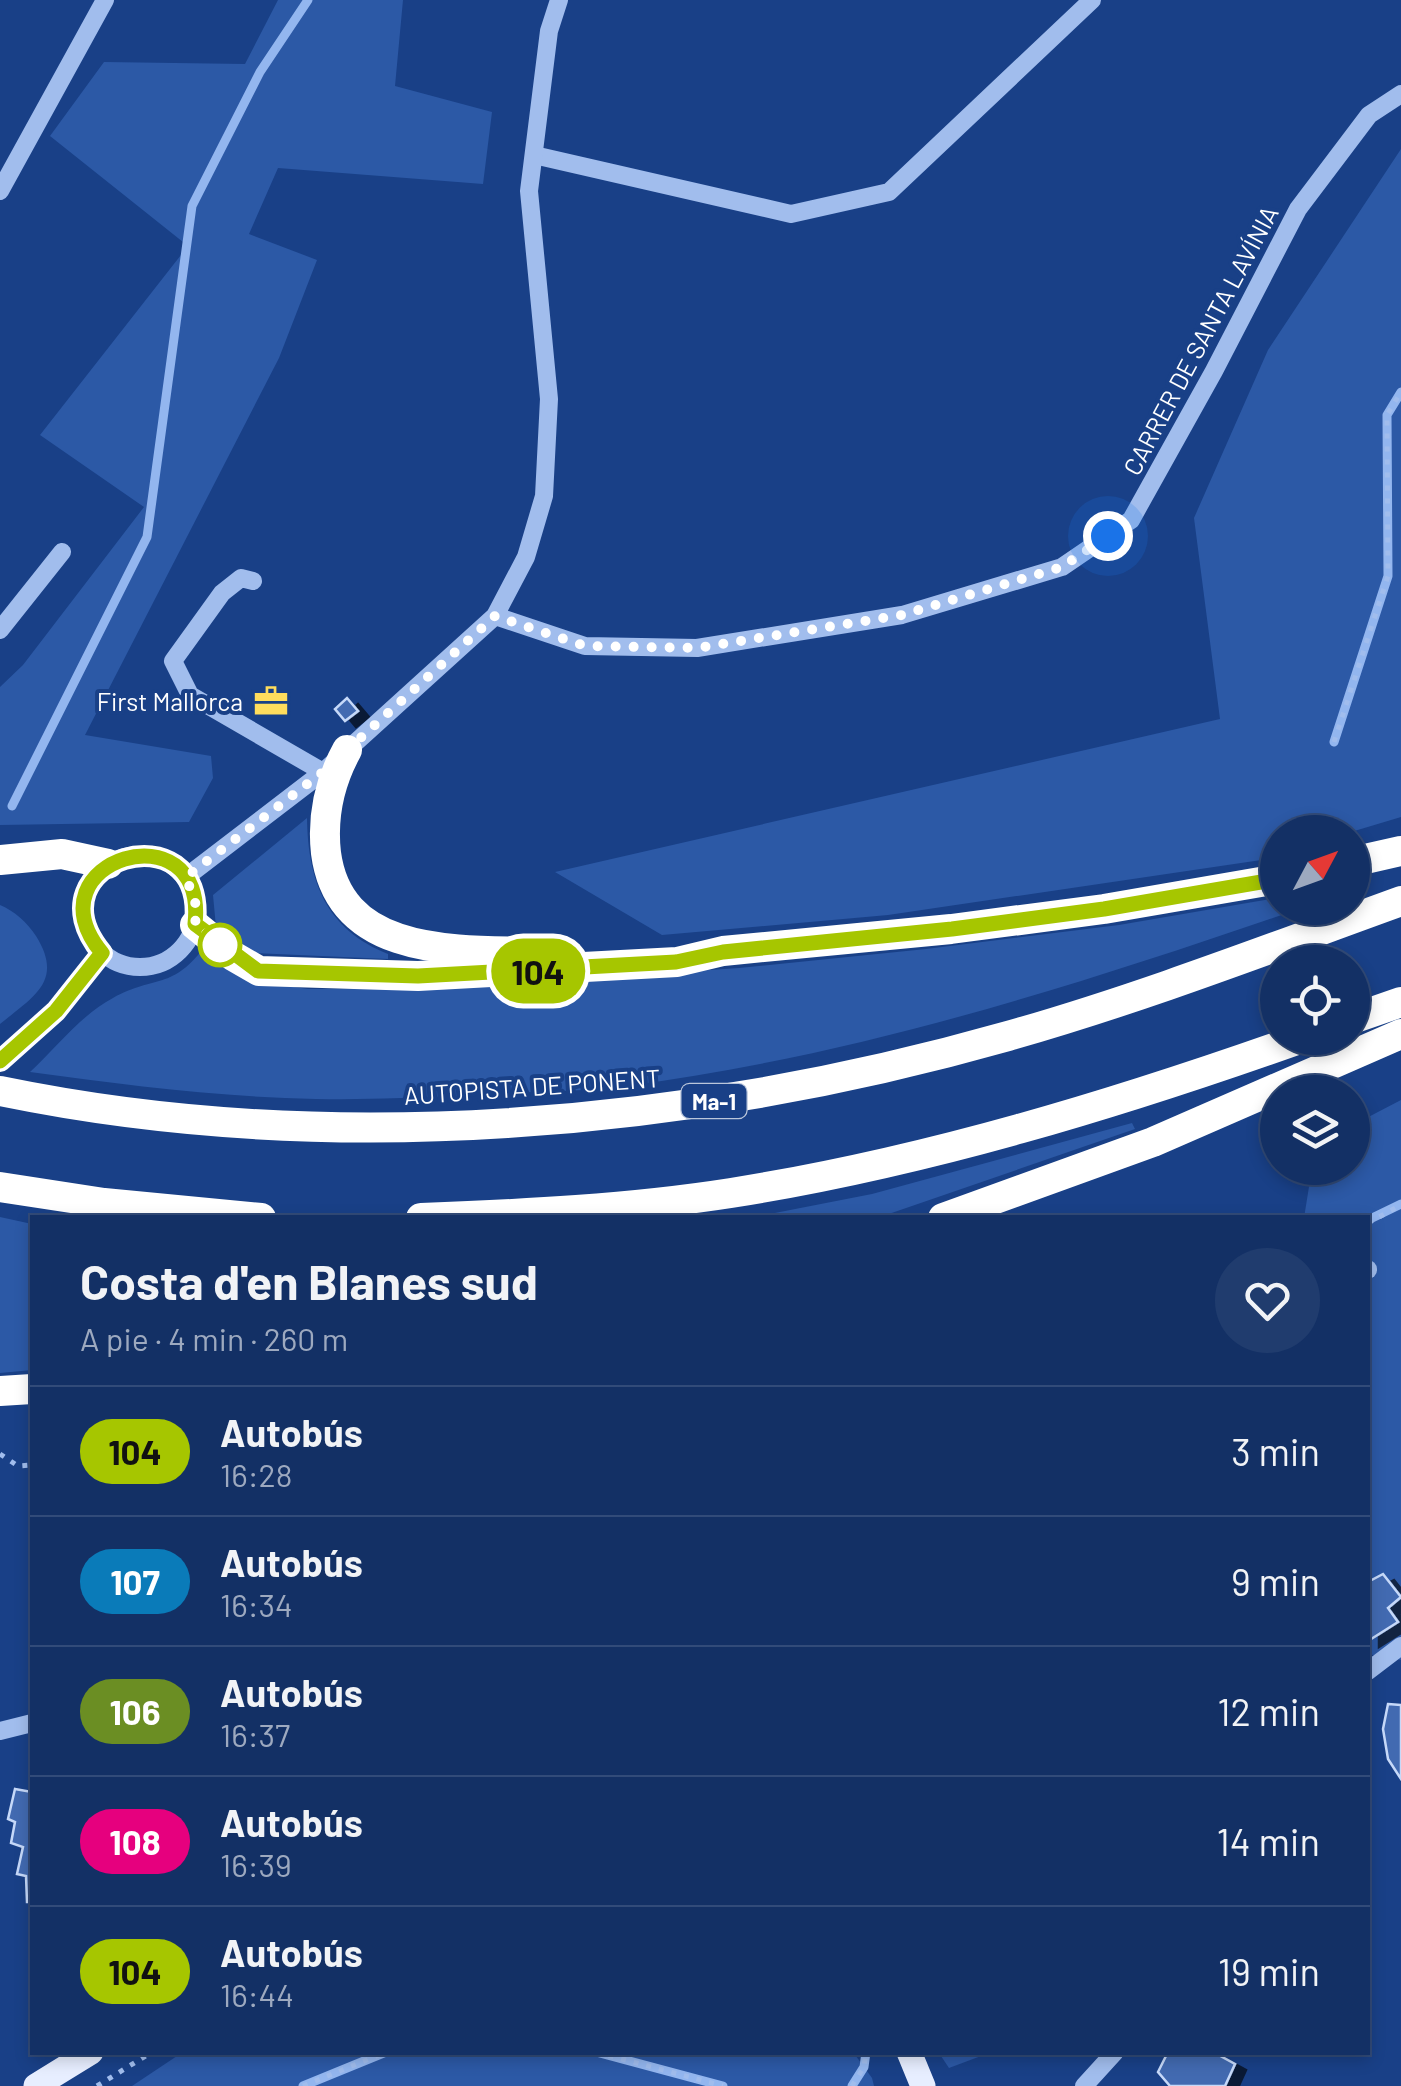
<!DOCTYPE html>
<html lang="es">
<meta charset="utf-8">
<style>
body{margin:0;font-family:Barlow,sans-serif;background:#203c6e;color:#f1f3f6;height:100vh;display:flex;flex-direction:column;font-size:38px;white-space:nowrap}
*{box-sizing:border-box;margin:0}
p{font-size:32px;color:#9da9bf}
.icon{flex:none;width:55px;height:55px;fill:none;stroke:currentColor;stroke-width:2;stroke-linecap:round;stroke-linejoin:round}
.map{position:relative;flex:1;overflow:hidden}
.side{position:absolute;left:30px;top:1215px;width:1340px;height:840px;display:flex;flex-direction:column;background:#133065;border-radius:0px;box-shadow:0 5px 15px #0003,0 0 0 2px #324b79}
.side>*{flex:none}
.badge{padding:0 20px;border-radius:32px;font-size:35px;line-height:65px}
.needle{width:65px;rotate:49deg}
.buttons{position:absolute;left:1260px;top:815px;display:grid;gap:20px}
.buttons a{display:grid;place-items:center;width:110px;height:110px;border-radius:50%;background:#133065;box-shadow:0 5px 15px #0003,0 0 0 2px #324b79;font-size:50px}
.you{position:absolute;width:50px;height:50px;margin:-25px;border:8px solid #fff;border-radius:50%;background:#1a73e8;box-shadow:0 0 0 15px #1a73e833}
.map>.badge{position:absolute;translate:-50% -50%;box-shadow:0 0 0 5px #fff}
.round{display:grid;place-items:center;flex:none;width:105px;height:105px;border-radius:52px;background:#203c6e}
.overview{display:flex;align-items:center;justify-content:space-between;height:170px;padding:0 50px}
h1{font-size:48px;font-weight:700;line-height:75px}
ul{padding:0;list-style:none}
li{display:flex;align-items:center;gap:30px;height:130px;padding:0 50px;border-top:2px solid #324b79}
li div{flex:1}
li b{display:block;font-size:38px}
li em{font-style:normal}
li .badge{min-width:110px;font-weight:700;text-align:center}
.map>svg:first-child{display:block}
</style>
<div class="map">
<svg width="1401" height="2086" viewBox="0 0 1401 2086">
<defs>
<filter id="shadow"><feDropShadow dx="11" dy="6" stdDeviation="0" flood-color="#0009"/></filter>
</defs>
<rect width="100%" height="100%" fill="#194087"/>
<!-- green -->
<g fill="#2c59a6">
<polygon points="278,0 403,0 395,86 492,112 483,184 278,168 249,234 317,260 279,358 85,735 211,756 213,778 189,822 0,825 0,687 23,665 144,507 40,435 188,246 50,136 104,62 245,64"/>
<polygon points="1401,149 1401,817 1351,832 1278,832 1277,856 1268,859 888,915 662,935 555,872 1220,719 1194,518 1268,350"/>
<path d="M307 818C308 882 326 929 388 954V959L252 953 216 927 213 895Z"/>
<path d="M1277 898 1278 908H1302C1081 984 858 1056 625 1086 588 1091 549 1091 512 1093 447 1097 381 1100 316 1099 220 1097 125 1085 30 1072 56 1048 82 1014 113 998 156 974 171 992 207 944L253 981 308 989H427L739 968 926 949 1119 925Z"/>
<path d="M0 905C13 910 28 923 36 936 64 981 34 996 0 1024Z"/>
<polygon points="1401,1100 1401,1660 1368,1654 1368,1218 1304,1218 1312,1168 1352,1168 1353,1125"/>
<polygon points="1132,1123 1135,1129 880,1217 755,1217 872,1194"/>
<polygon points="0,1217 32,1224 32,1370 0,1373"/>
<polygon points="183,2052 853,2052 872,2078 874,2086 132,2086"/>
<polygon points="939,2053 989,2053 949,2068"/>
</g>
<g fill="none" stroke-linecap="round" stroke-linejoin="round">
<!-- stream -->
<g stroke="#93b6ef" stroke-width="9">
<polyline points="1334,742 1388,576 1387,415 1401,392"/>
<polyline points="12,806 147,537 192,206 260,72 308,0"/>
<polyline points="1368,1220 1401,1204"/>
<polyline points="596,2052 723,2086"/>
<polyline points="303,2086 386,2052"/>
<polyline points="852,2086 864,2067 866,2052"/>
</g>
</g>
<!-- building -->
<g fill="#426ab1" stroke="#c6d9f9" stroke-width="2.5" filter="url(#shadow)">
<polygon points="347,698 358,711 345,721 335,709"/>
<polygon points="1383,1574 1401,1597 1388,1608 1398,1622 1368,1641 1368,1582"/>
<polygon points="1388,1704 1401,1705 1401,1779 1388,1759 1383,1729"/>
<polygon points="15,1789 32,1792 32,1902 27,1902 26,1876 17,1874 23,1847 11,1843 15,1822 8,1819"/>
<polygon points="1168,2052 1213,2052 1235,2064 1225,2086 1170,2086 1158,2072"/>
</g>
<g fill="none" stroke-linecap="round" stroke-linejoin="round">
<!-- path -->
<g stroke="#a1bded" stroke-width="5" stroke-dasharray="5 8" stroke-linecap="butt">
<polyline points="1334,742 1388,576 1387,415 1401,392"/>
<polyline points="1368,1223 1401,1205"/>
<polyline points="0,1454 18,1466 32,1465"/>
<polyline points="596,2052 723,2086"/>
<polyline points="97,2086 152,2052"/>
<polyline points="303,2086 386,2052"/>
<polyline points="852,2086 864,2067 866,2052"/>
</g>
<!-- minor -->
<g stroke="#a1bded" stroke-width="18">
<polyline points="534,155 791,214 889,192 1092,0"/>
<polyline points="0,191 105,0"/>
<polyline points="253,581 241,578 222,593 173,661 190,695 323,772"/>
<polyline points="495,616 585,646 697,648 902,615 1062,567 1131,520 1214,371 1298,209 1369,115 1401,94"/>
<polyline points="0,630 62,552"/>
<circle cx="140" cy="911" r="56"/>
<polyline points="186,877 323,772 495,616 526,557 544,496 549,399 529,191 549,31 559,0"/>
<polyline points="0,1061 55,1011 102,953"/>
<polyline points="1368,1270 1368,1269"/>
<polyline points="1368,1671 1401,1646"/>
<polyline points="0,1731 32,1723"/>
<polyline points="1084,2086 1115,2052"/>
</g>
<!-- major -->
<g stroke="#e7eeff" stroke-width="25">
<polyline points="909,2052 923,2086"/>
<polyline points="36,2086 91,2052"/>
</g>
<!-- highway -->
<g stroke="#fff" stroke-width="30">
<path d="M347 750C330 781 322 817 326 853 340 960 463 950 545 952"/>
<polyline points="0,860 62,854 108,864"/>
<polyline points="1352,862 1401,851"/>
<polyline points="195,925 233,956 259,971 418,976 677,962 723,951 951,929 1104,909 1278,879"/>
<polyline points="1352,1019 1401,1002"/>
<path d="M0 1091C329 1159 687 1127 1008 1036 1142 998 1271 948 1401 901"/>
<polyline points="0,1187 104,1203 261,1218"/>
<path d="M421 1218C525 1214 628 1209 731 1193 926 1162 1116 1104 1302 1038"/>
<polyline points="943,1218 1153,1142 1401,1034"/>
<polyline points="0,1391 32,1389"/>
</g>
</g>
<g fill="none" stroke-linecap="round" stroke-linejoin="round">
<!-- line casing -->
<g stroke="#fff" stroke-width="22">
<path id="line" d="M0 1061 56 1011 102 953C25 860 208 805 195 924L258 971 418 976 676 962 723 952 952 929 1104 909 1278 879"/>
</g>
<!-- line -->
<use href="#line" stroke="#a6c600" stroke-width="15"/>
<!-- walk -->
<polyline stroke="#fff" stroke-width="10" stroke-dasharray="0 18" points="220,945 195,924 197,908 186,877 323,772 495,616 585,646 697,648 902,615 1062,567 1108,536"/>
</g>
<!-- icons -->
<defs>
<g id="office-bare" transform="scale(2.7)"><path d="M-6-3h4V-5.5h4V-3h4V5H-6ZM-1-4.5V-3h2v-1.5ZM-6 0V1H6V0Z" fill="#ffdd5d" stroke="#194087" stroke-width="2.5" paint-order="stroke"/></g>
</defs>
<g fill-rule="evenodd">
<use href="#office-bare" x="271" y="701"/>
</g>
<!-- markers -->
<circle fill="#fff" stroke="#a6c600" stroke-width="5" cx="220" cy="945" r="20"/>
<g text-anchor="middle" dominant-baseline="central" stroke-width="8" stroke-linejoin="round" paint-order="stroke">
<!-- shield labels -->
<rect fill="#194087" stroke="#bac6db" stroke-width="2.5" x="681.5" y="1084" width="65" height="34" rx="8"/>
<g font-size="22" font-weight="bold" fill="#fff">
<text x="714" y="1101">Ma-1</text>
</g>
<!-- street labels -->
<g font-size="25" fill="#fff" stroke="#194087">
<text transform="translate(1200 340) rotate(-62)">CARRER DE SANTA LAVÍNIA</text>
<text transform="translate(532 1086) rotate(-4)">AUTOPISTA DE PONENT</text>
</g>
<!-- poi labels -->
<g font-size="25" fill="#fff" stroke="#194087" text-anchor="end">
<text x="243" y="701">First Mallorca</text>
</g>
</g>
</svg>
<div class="buttons">
<a><svg class="needle" viewBox="-14 -14 28 28"><path d="M0-13l5 13h-10z" fill="#e53935"/><path d="M0 13l5-13h-10z" fill="#9da9bf"/></svg></a>
<a><svg class="icon" aria-label="locate" viewBox="0 0 24 24"><circle cx="12" cy="12" r="6"/><path d="M12 2v4M12 18v4M2 12h4M18 12h4"/></svg></a>
<a><svg class="icon" aria-label="layers" viewBox="0 0 24 24"><path d="M12 4l9 5-9 5-9-5zM3 14l9 5 9-5"/></svg></a>
</div>
<div class="you" style="left:1108px;top:536px"></div>
<b class="badge" style="left:538px;top:971px;background:#a6c600;color:#111">104</b>
<section class="side">
<div class="overview"><div><h1>Costa d'en Blanes sud</h1><p>A pie · 4 min · 260 m</p></div><a class="round"><svg class="icon" aria-label="heart" viewBox="0 0 24 24"><path d="M12 20l-8-8c-3-5 5-10 8-4 3-6 11-1 8 4z"/></svg></a></div>
<ul>
<li><span class="badge" style="background:#a6c600;color:#111">104</span><div><b>Autobús</b><p>16:28</p></div><em>3 min</em></li>
<li><span class="badge" style="background:#0a7bb9;color:#fff">107</span><div><b>Autobús</b><p>16:34</p></div><em>9 min</em></li>
<li><span class="badge" style="background:#6b8e23;color:#fff">106</span><div><b>Autobús</b><p>16:37</p></div><em>12 min</em></li>
<li><span class="badge" style="background:#e6007e;color:#fff">108</span><div><b>Autobús</b><p>16:39</p></div><em>14 min</em></li>
<li><span class="badge" style="background:#a6c600;color:#111">104</span><div><b>Autobús</b><p>16:44</p></div><em>19 min</em></li>
</ul>
</section>
</div>
